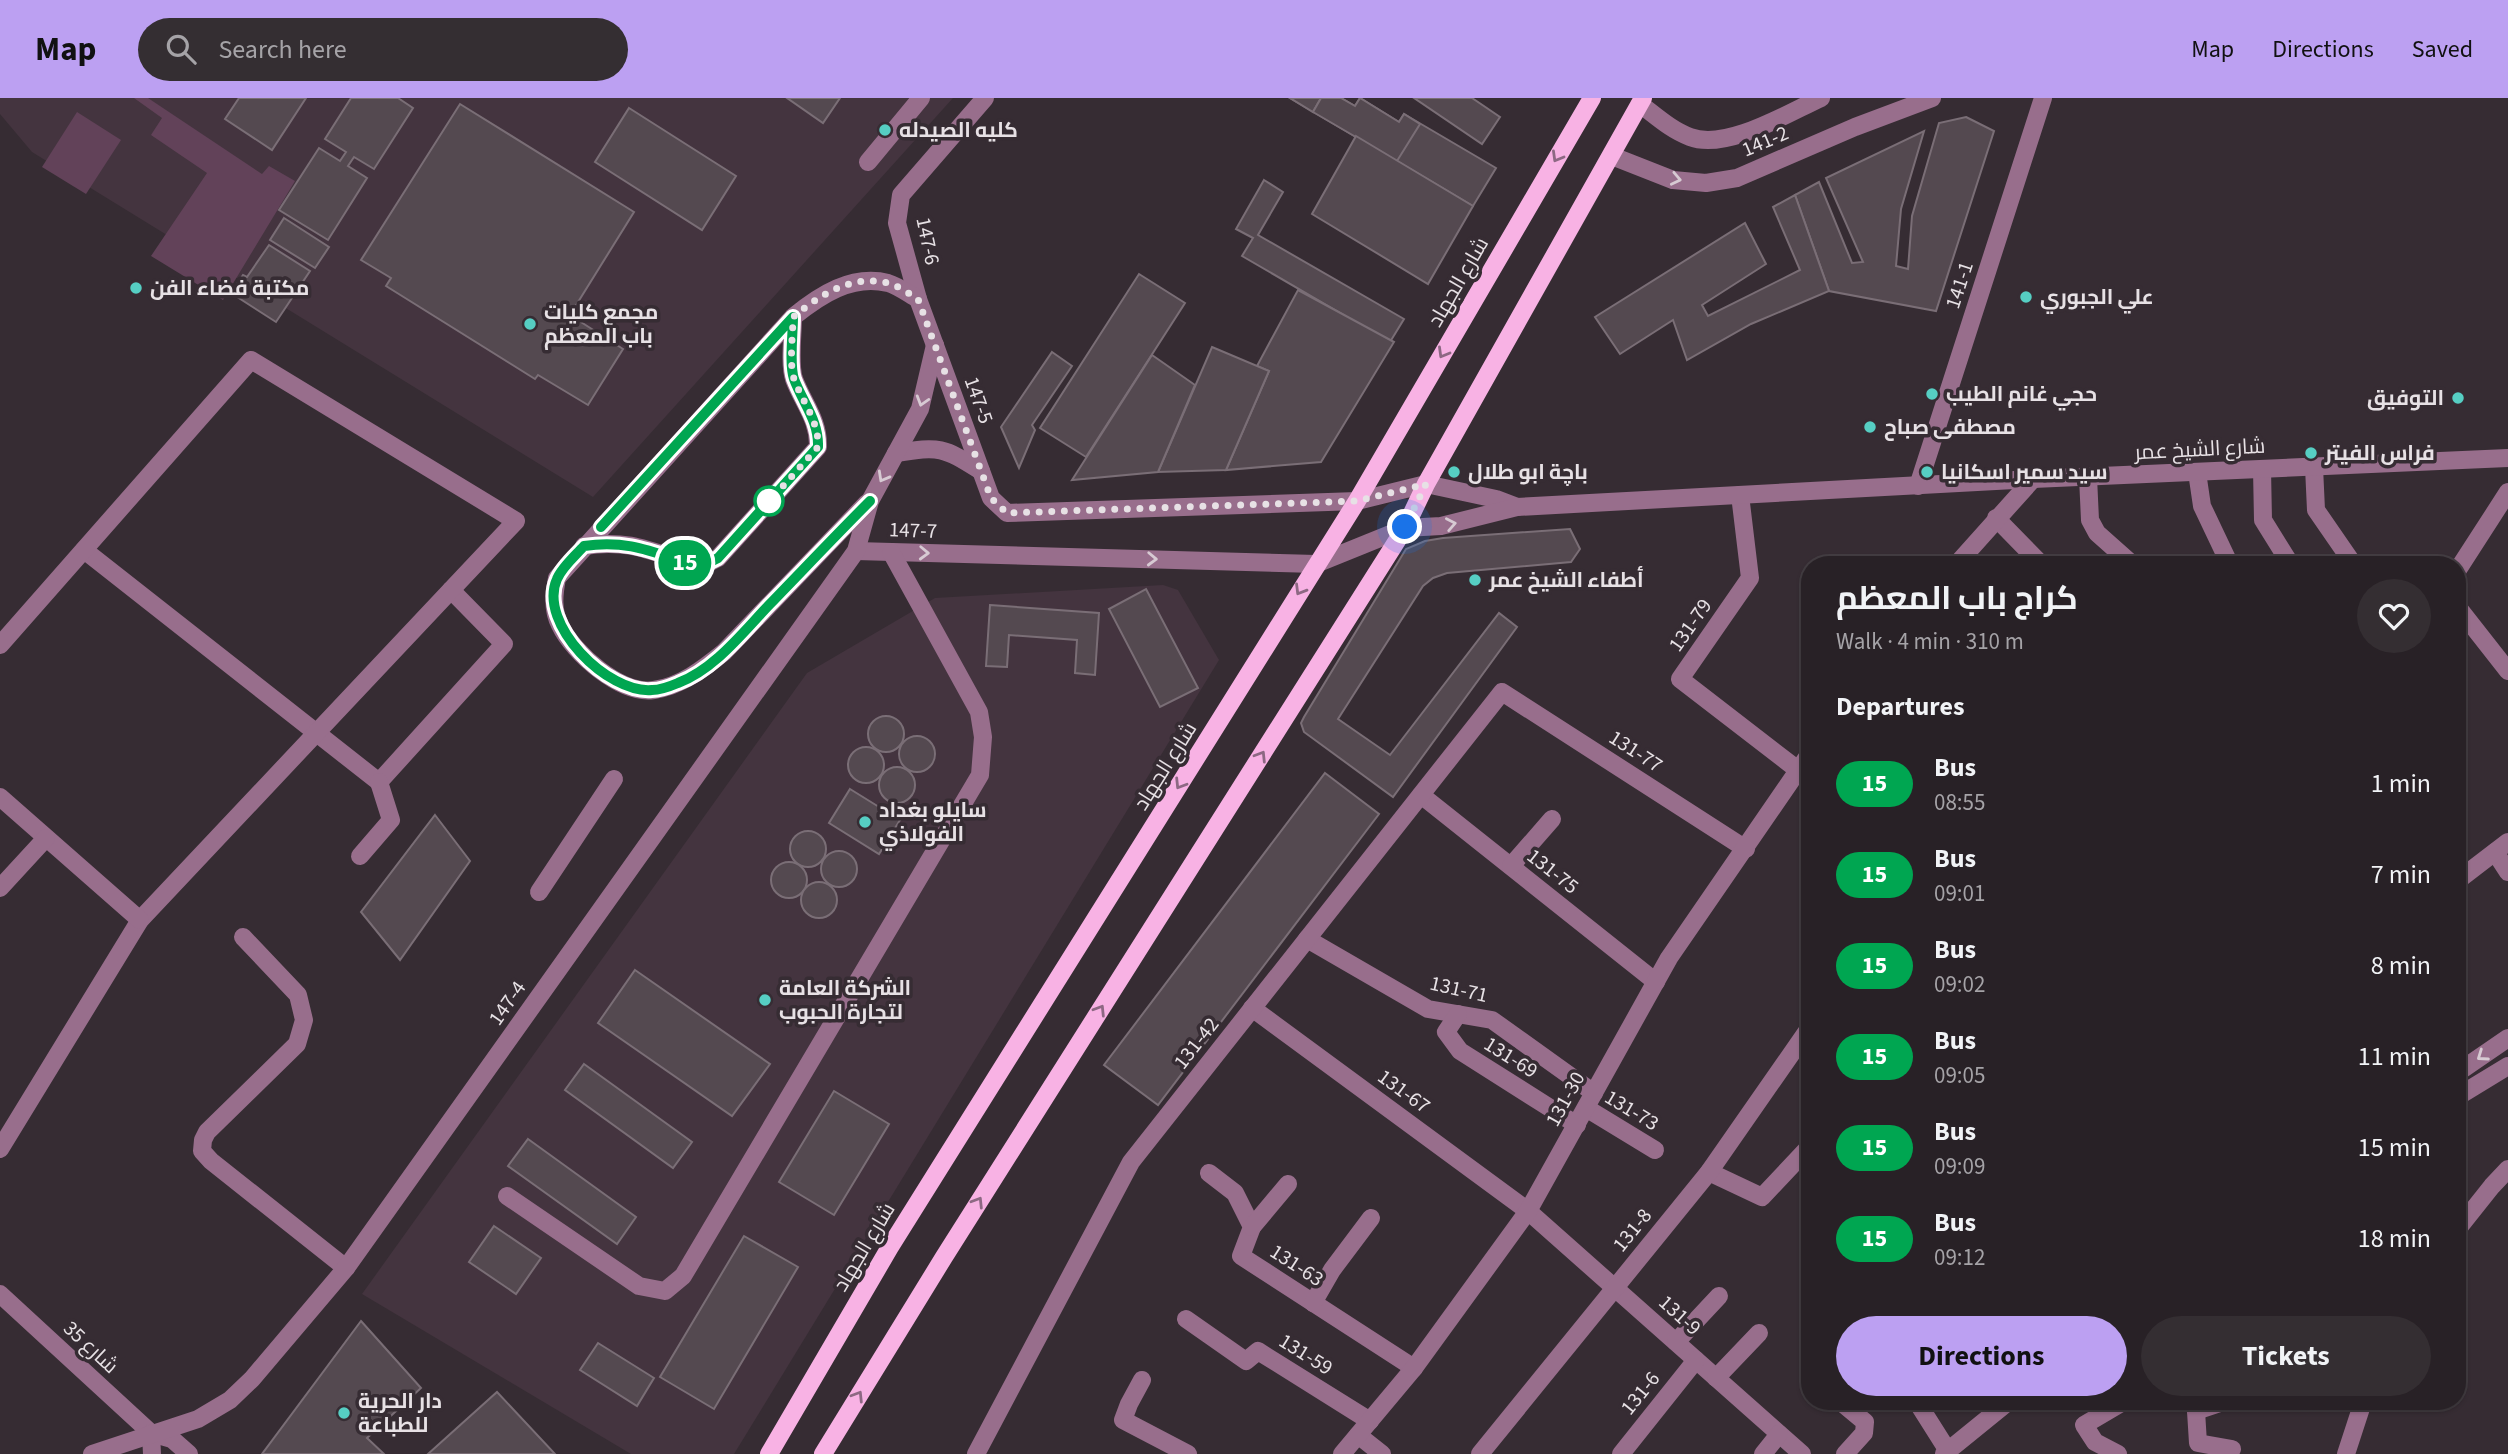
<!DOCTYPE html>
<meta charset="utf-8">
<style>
body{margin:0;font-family:"Source Sans 3",Cairo,sans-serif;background:#342e32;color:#f1f3f6;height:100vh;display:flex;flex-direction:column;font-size:26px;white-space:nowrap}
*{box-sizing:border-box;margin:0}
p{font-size:23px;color:#a5a3a7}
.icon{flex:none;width:38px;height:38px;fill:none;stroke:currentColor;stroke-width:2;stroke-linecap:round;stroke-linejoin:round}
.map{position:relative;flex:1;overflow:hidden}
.sheet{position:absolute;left:1801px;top:458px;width:665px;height:854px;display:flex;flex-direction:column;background:#282126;border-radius:28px;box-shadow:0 2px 5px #0004,0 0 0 2px #443e43}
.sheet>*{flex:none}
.badge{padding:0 14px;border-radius:23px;font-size:24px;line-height:46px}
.you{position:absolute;width:35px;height:35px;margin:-18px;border:5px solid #fff;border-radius:50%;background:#1a73e8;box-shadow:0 0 0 10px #1a73e833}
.map>.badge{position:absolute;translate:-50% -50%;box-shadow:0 0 0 4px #fff}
h2{padding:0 35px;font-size:26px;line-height:63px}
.round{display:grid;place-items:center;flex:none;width:74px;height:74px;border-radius:37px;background:#342e32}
.headline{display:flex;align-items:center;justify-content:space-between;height:119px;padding:0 35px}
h1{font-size:33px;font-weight:700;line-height:52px}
.button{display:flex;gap:14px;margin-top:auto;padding:14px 35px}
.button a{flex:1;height:80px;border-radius:42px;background:#bca0f2;color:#111;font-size:28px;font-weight:700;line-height:80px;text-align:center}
.button a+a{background:#342e32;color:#f1f3f6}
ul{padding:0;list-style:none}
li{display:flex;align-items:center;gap:21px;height:91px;padding:0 35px}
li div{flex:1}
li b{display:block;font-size:26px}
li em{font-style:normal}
li .badge{min-width:77px;font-weight:700;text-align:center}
header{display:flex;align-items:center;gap:42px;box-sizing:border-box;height:98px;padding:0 35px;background:#bca0f2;color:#111}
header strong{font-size:33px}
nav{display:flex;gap:38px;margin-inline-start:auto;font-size:24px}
.search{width:490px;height:63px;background:#342e32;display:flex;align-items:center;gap:18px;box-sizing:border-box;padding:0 24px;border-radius:38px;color:#a5a3a7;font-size:26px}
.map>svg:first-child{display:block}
</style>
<header>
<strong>Map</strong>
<div class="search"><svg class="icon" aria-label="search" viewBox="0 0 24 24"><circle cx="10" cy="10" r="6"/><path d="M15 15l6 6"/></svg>Search here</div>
<nav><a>Map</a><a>Directions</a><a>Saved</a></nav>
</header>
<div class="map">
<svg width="2508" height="1356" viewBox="0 0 2508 1356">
<rect width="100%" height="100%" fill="#362c33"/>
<!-- built -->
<g fill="#44343f">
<polygon points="0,0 953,0 593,399 32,54 0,16"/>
<polygon points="1163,487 1178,492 1219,562 734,1356 631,1356 362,1196 807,575 935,500"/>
</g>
<!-- green -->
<g fill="#624259">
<polygon points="134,0 148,0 262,76 269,68 295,83 223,202 151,158 207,75 151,37 162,20"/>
<polygon points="77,14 121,42 86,96 42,69"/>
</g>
<!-- building -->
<g fill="#544950" stroke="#7a6e76" stroke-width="2">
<polygon points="239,0 306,0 272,52 225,21"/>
<polygon points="351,0 398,0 413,10 374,71 354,59 348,68 367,80 328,142 279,112 319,50 340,63 346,54 325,41"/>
<polygon points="787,0 840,0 823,25"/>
<polygon points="1290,0 1341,0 1355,8 1360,0 1399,24 1404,16 1496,70 1473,108"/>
<polygon points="1290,0 1321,0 1313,14"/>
<polygon points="1321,0 1341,0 1355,8 1360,0 1399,24 1404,16 1420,26 1397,63 1313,14"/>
<polygon points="1414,0 1472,0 1500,19 1482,46"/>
<polygon points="460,6 634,114 570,217 623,251 588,307 538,277 535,281 386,188 391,180 361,162"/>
<polygon points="629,10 736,78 702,132 595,64"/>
<polygon points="1966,19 1994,33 1936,213 1829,193 1795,97 1819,84 1852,165 1863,164 1826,80 1924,33 1901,111 1896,168 1908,171 1912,118 1939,25"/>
<polygon points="1356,38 1473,108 1428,186 1312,116"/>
<polygon points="1264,82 1283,94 1258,137 1404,221 1390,244 1242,158 1253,140 1236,131"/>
<polygon points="1795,97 1829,193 1751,226 1687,262 1673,222 1620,256 1595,219 1745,125 1766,166 1702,207 1708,218 1800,172 1773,109"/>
<polygon points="284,120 329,149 315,170 270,142"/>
<polygon points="269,147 310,173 276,224 231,195 243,177 247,179"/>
<polygon points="1139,176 1185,205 1086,359 1040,330"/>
<polygon points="1298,192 1394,244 1321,364 1226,372 1269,273 1257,268"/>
<polygon points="1212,249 1269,273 1226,372 1158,374"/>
<polygon points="1052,254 1072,268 1032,327 1035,332 1019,370 1001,329"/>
<polygon points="1152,257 1195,287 1158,374 1072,382"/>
<polygon points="1570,431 1580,451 1571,464 1447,475 1433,480 1423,488 1338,621 1390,657 1499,515 1517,529 1393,699 1304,634 1301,625 1304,619 1406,451 1425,443 1443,440"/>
<polygon points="1146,491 1198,590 1160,609 1109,511"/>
<polygon points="990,507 1099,515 1095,577 1075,575 1077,542 1009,537 1007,569 986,568"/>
<circle cx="886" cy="636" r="18"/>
<circle cx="917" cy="656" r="18"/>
<circle cx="866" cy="667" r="18"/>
<circle cx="897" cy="687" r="18"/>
<polygon points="1325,675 1379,716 1158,1007 1104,967"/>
<polygon points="850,691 900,722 879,756 829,725"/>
<polygon points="435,717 470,763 400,862 361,814"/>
<circle cx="808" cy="751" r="18"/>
<circle cx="839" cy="771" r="18"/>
<circle cx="789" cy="782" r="18"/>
<circle cx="819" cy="802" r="18"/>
<polygon points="635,872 770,966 732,1018 598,925"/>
<polygon points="584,966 692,1044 673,1070 565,992"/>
<polygon points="834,993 889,1026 834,1117 779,1084"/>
<polygon points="528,1041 636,1119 617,1146 508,1068"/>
<polygon points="494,1128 541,1160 516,1196 469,1164"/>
<polygon points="744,1138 798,1169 714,1311 660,1279"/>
<polygon points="361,1223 421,1290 367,1340 384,1356 262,1356"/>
<polygon points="598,1245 654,1280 637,1308 580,1272"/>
<polygon points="497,1294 555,1356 428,1356"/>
</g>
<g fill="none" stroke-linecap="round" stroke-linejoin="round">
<!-- minor -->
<g stroke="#986e8c" stroke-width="18">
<polyline points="985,0 901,97 897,125 918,201 991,400 1007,415 1357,403 1426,386 1496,401 1517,409"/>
<path d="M1640 6C1656 18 1671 32 1690 39 1726 53 1788 15 1821 0"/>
<polyline points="1612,58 1673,82 1706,85 1737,80 1855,29 1932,0"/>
<polyline points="868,64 921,0"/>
<path d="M896 355C940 348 943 349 981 373"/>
<polyline points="2314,369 2316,412 2354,467"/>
<polyline points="2262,371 2263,422 2291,467"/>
<polyline points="2197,374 2202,408 2230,467"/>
<polyline points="2088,379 2090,422 2097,435 2133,467"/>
<polyline points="1918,388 2043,0"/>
<polyline points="1740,397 1750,480 1680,581 1798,672"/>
<path d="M867 405 724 554C703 571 681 588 654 592 621 597 573 555 560 527 552 512 554 496 557 480L793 219C820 197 852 176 888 185 898 188 909 196 918 201"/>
<polyline points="1996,420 2042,467"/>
<path d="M584 448C633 440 655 456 700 469L718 460 818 349C819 322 803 305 794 281 789 266 793 236 793 219"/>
<polyline points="84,452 379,684 504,546 451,492"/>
<polyline points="856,453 1316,466 1405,430 1441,428 1517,409 2033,381 2508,360"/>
<polyline points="1956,467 2033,381"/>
<polyline points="2457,473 2508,394"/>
<polyline points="2457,508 2508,573"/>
<polyline points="0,547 251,262 516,423 140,822 0,1051"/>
<polyline points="1421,697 1656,884"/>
<polyline points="0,699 140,822"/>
<polyline points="2495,754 2508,774"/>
<polyline points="360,758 391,722 379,684"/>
<polyline points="1511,768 1552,721"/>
<polyline points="2457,783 2508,744"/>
<polyline points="0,790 46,740"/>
<polyline points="539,794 614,681"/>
<polyline points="243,839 298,897 304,922 297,946 207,1034 203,1042 202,1053 211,1063 346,1170"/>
<polyline points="1307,841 1428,911 1492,922 1594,995"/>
<polyline points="1252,910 1528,1113 1802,1356"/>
<polyline points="1458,916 1446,934 1460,953 1577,1027"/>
<polyline points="2457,975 2508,940"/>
<polyline points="2457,999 2508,968"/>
<polyline points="1586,1010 1655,1052"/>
<polyline points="1709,1074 1762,1099 1810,1048"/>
<polyline points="1209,1075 1235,1095 1252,1129 1241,1158 1414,1270"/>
<polyline points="507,1098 639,1188 665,1193 683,1178 980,677 983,639 979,614 891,454"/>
<polyline points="1252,1129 1288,1086"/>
<polyline points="2457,1132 2492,1088 2508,1071"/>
<polyline points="0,1196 151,1335 172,1341 189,1356"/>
<polyline points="1313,1205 1332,1172 1371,1120"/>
<polyline points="1186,1221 1246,1263 1258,1253 1370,1323"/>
<polyline points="1676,1244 1719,1198"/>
<polyline points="1716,1280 1759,1235"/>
<polyline points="1142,1282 1129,1306 1123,1322 1188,1356"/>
<polyline points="1841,1304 1865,1324 1864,1335 1845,1356"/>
<polyline points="1917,1304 1948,1353"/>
<polyline points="2193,1304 2196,1313 2198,1345 2232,1351"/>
<polyline points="2196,1313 2223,1304"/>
<polyline points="151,1335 152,1356"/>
<polyline points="1358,1337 1382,1356"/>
<polyline points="92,1356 198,1321 230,1302 252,1281 346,1170 856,453 870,403 920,311 935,247"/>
<polyline points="976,1356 1131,1064 1502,594 1746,751"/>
<polyline points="1342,1356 1414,1270 1528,1113 1669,860 1810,655"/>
<polyline points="1480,1356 1709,1074 1810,929"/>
<polyline points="1621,1356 1696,1262"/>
<polyline points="1763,1356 1779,1336"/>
<polyline points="1944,1356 2008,1304"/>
<polyline points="2118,1356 2095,1344 2084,1327 2123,1304"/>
<polyline points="2346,1356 2363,1304"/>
</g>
<!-- major -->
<g stroke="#f8b2e4" stroke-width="18">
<polyline points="769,1356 890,1149 1357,403 1592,0"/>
<polyline points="823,1356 944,1159 1405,430 1426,386 1643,0"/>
</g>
</g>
<!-- one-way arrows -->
<defs><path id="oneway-chevron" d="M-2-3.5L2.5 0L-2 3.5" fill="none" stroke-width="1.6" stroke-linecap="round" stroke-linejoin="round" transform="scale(1.75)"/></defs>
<g stroke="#8d6883">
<use href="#oneway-chevron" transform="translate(1557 59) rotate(120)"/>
<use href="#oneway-chevron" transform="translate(1443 255) rotate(120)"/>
<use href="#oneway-chevron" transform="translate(1300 492) rotate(121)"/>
<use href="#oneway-chevron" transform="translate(1261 658) rotate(-58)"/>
<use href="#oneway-chevron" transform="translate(1180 686) rotate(122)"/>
<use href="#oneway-chevron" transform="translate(1100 912) rotate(-58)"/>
<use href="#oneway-chevron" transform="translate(978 1104) rotate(-58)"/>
<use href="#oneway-chevron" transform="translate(858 1298) rotate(-58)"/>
</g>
<g stroke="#d7cad3">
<use href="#oneway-chevron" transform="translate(1676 81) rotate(12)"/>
<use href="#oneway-chevron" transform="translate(922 303) rotate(107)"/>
<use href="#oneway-chevron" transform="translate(883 379) rotate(119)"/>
<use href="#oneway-chevron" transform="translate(1451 426) rotate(-11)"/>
<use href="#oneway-chevron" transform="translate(924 455) rotate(2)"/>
<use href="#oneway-chevron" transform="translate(1152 461) rotate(2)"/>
<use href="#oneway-chevron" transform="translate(2482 958) rotate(145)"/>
</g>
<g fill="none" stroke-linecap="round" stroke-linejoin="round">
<!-- line casing -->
<g stroke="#fff" stroke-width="16">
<path id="line" d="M601 429 793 219C793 236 789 266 794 281 803 305 819 323 818 349L718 460 700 469C656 456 631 441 584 448 575 458 562 469 557 481 537 526 608 596 652 592 660 592 671 588 678 585 715 571 743 534 770 506 803 472 836 437 870 403"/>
</g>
<!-- line -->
<use href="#line" stroke="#00a651" stroke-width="10"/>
<!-- walk -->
<path stroke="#e7e1e5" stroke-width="7" stroke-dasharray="0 12.6" d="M769 403 768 405 818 349C819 323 803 305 794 281 789 266 793 236 793 219 820 197 852 176 888 185 899 188 909 196 918 201L991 400 1007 415 1357 403 1426 386 1405 429"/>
</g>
<!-- markers -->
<g fill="#56cec3" stroke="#362c33" stroke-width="2.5">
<circle cx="885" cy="32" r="7"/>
<circle cx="136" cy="190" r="7"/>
<circle cx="2026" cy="199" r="7"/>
<circle cx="530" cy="226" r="7"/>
<circle cx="1932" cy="296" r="7"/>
<circle cx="2458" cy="300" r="7"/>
<circle cx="1870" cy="329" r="7"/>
<circle cx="2311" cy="355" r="7"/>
<circle cx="1454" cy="374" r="7"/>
<circle cx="1927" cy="374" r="7"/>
<circle cx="1475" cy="482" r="7"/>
<circle cx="865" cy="724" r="7"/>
<circle cx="765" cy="902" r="7"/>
<circle cx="344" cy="1315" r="7"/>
</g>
<circle fill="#fff" stroke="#00a651" stroke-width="3.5" cx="769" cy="403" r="14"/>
<g text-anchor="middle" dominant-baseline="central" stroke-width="7" stroke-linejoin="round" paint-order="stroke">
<!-- poi labels -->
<g font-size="21" font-weight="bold" fill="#e7e1e5" stroke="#362c33" text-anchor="start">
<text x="899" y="32">كليه الصيدله</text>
<text x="150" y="190">مكتبة فضاء الفن</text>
<text x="2040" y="199">علي الجبوري</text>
<text x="544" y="214">مجمع كليات<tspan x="544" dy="24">باب المعظم</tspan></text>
<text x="1946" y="296">حجي غانم الطيب</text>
<text x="2444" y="300" text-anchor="end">التوفيق</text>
<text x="1884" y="329">مصطفى صباح</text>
<text x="2325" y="355">فراس الفيتر</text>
<text x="1468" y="374">باچة ابو طلال</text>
<text x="1941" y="374">سيد سمير اسكانيا</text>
<text x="1489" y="482">أطفاء الشيخ عمر</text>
<text x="879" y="712">سايلو بغداد<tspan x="879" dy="24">الفولاذي</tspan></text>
<text x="779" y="890">الشركة العامة<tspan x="779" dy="24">لتجارة الحبوب</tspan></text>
<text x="358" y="1303">دار الحرية<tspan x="358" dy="24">للطباعة</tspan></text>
</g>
<!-- street labels -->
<g font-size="21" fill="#e7e1e5" stroke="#362c33">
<text transform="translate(1765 43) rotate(-23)">141-2</text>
<text transform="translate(928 143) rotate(78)">147-6</text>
<text transform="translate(1458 184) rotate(-60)">شارع الجهاد</text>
<text transform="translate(1959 187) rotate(-72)">141-1</text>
<text transform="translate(979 302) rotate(70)">147-5</text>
<text transform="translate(2200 351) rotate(-3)">شارع الشيخ عمر</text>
<text transform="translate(913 432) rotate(2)">147-7</text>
<text transform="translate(1690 527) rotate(-55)">131-79</text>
<text transform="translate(1636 653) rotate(33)">131-77</text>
<text transform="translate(1165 668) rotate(-58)">شارع الجهاد</text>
<text transform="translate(1553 773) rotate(38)">131-75</text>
<text transform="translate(1459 891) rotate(13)">131-71</text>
<text transform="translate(507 905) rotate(-55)">147-4</text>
<text transform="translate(1196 945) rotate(-52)">131-42</text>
<text transform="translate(1511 959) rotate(32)">131-69</text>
<text transform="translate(1404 993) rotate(36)">131-67</text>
<text transform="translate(1565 1001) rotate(-61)">131-30</text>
<text transform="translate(1632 1012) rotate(31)">131-73</text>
<text transform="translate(1632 1132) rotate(-51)">131-8</text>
<text transform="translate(864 1149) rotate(-59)">شارع الجهاد</text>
<text transform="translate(1297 1167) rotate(33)">131-63</text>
<text transform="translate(1680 1217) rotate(42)">131-9</text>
<text transform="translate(91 1249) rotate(43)">شارع 35</text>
<text transform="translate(1306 1256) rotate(32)">131-59</text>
<text transform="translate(1640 1295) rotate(-51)">131-6</text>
</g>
</g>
</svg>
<div class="you" style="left:1405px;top:429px"></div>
<b class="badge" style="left:685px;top:465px;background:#00a651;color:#fff">15</b>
<section class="sheet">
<div class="headline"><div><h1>كراج باب المعظم</h1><p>Walk · 4 min · 310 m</p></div><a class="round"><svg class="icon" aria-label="heart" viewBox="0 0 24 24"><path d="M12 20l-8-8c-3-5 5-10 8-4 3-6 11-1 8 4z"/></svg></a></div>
<h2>Departures</h2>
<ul>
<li><span class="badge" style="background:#00a651;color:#fff">15</span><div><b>Bus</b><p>08:55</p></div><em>1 min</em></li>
<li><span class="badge" style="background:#00a651;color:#fff">15</span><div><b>Bus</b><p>09:01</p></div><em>7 min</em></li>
<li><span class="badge" style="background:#00a651;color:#fff">15</span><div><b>Bus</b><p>09:02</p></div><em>8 min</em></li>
<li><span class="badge" style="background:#00a651;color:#fff">15</span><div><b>Bus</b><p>09:05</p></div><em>11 min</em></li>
<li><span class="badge" style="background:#00a651;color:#fff">15</span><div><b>Bus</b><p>09:09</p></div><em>15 min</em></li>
<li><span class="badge" style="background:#00a651;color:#fff">15</span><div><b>Bus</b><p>09:12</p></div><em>18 min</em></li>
</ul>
<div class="button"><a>Directions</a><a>Tickets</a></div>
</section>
</div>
